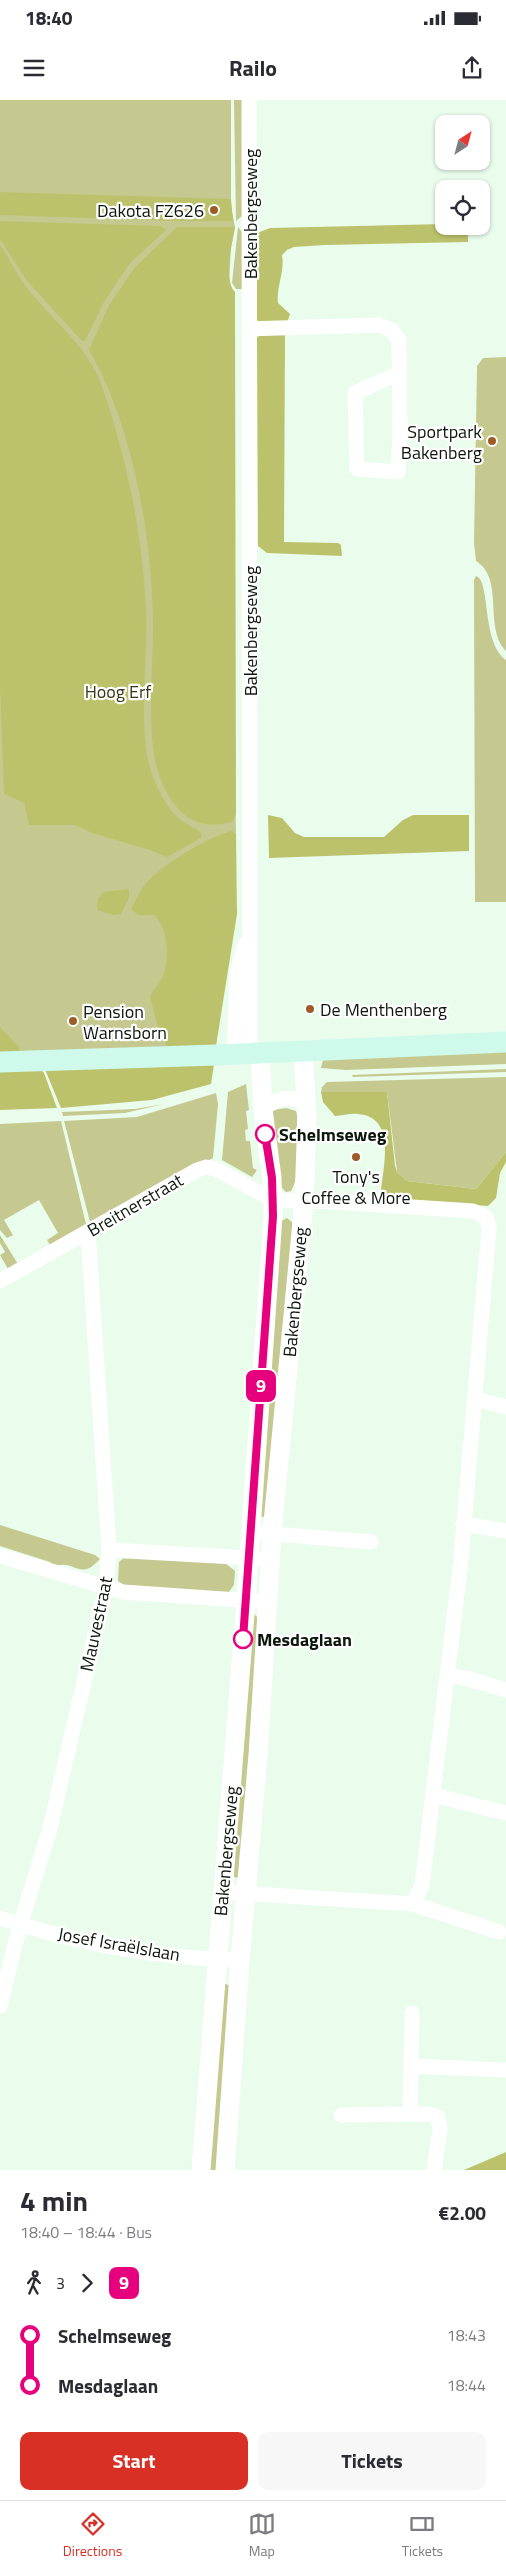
<!DOCTYPE html>
<meta charset="utf-8">
<style>
body{margin:0;font-family:"Titillium Web",sans-serif;background:#f7f7f7;color:#2b2b33;height:100vh;display:flex;flex-direction:column;font-size:19px;white-space:nowrap}
*{box-sizing:border-box;margin:0}
p{font-size:16px;color:#7c7c81}
.icon{flex:none;width:28px;height:28px;fill:none;stroke:currentColor;stroke-width:2;stroke-linecap:round;stroke-linejoin:round}
.map{position:relative;height:2070px;overflow:hidden}
.details{display:flex;flex-direction:column;background:#fff;flex:1}
.details>*{flex:none}
.badge{padding:0 10px;border-radius:8px;font-size:18px;line-height:32px}
.needle{width:32px;rotate:36deg}
.fabs{position:absolute;left:435px;top:15px;display:grid;gap:10px}
.fabs a{display:grid;place-items:center;width:55px;height:55px;border-radius:10px;background:#fff;box-shadow:0 1px 4px #0004;font-size:25px}
.map>.badge{position:absolute;translate:-50% -50%;box-shadow:0 0 0 2px #fff}
.legs{display:flex;align-items:center;gap:8px;height:55px;padding:0 20px;font-size:16px}
.legs p{margin-inline-start:auto}
.headline{display:flex;align-items:center;justify-content:space-between;height:85px;padding:0 20px}
h1{font-size:28px;font-weight:700;line-height:38px}
.button{display:flex;gap:10px;margin-top:auto;padding:10px 20px}
.button a{flex:1;height:58px;border-radius:10px;background:#d93025;color:#fff;font-size:20px;font-weight:700;line-height:58px;text-align:center}
.button a+a{background:#f7f7f7;color:#2b2b33}
ul{padding:0 20px;list-style:none}
li{display:flex;align-items:center;gap:18px;height:50px;font-size:19px}
li i{display:grid;place-items:center;width:8px;height:100%;margin:0 6px;background:currentColor}
li i::after{content:'';width:12px;height:12px;margin:-6px;border:4px solid;border-radius:50%;background:#fff}
li p{margin-inline-start:auto}
li:first-child i{background:linear-gradient(#0000 50%,currentColor 0)}
li:last-child i{background:linear-gradient(currentColor 50%,#0000 0)}
.status{display:flex;justify-content:space-between;align-items:center;height:35px;padding:0 25px;background:#fff;direction:ltr}
.status svg{height:14px;fill:currentColor}
header{display:flex;justify-content:space-between;align-items:center;height:65px;padding:0 20px;background:#fff;font-size:22px;font-weight:700}
.tab-bar{display:flex;justify-content:space-around;align-items:center;height:70px;border-top:1px solid #e1e1e2;background:#fff;font-size:14px;color:#7c7c81}
.tab-bar a{display:grid;justify-items:center;gap:2px}
.tab-bar .on{color:#d93025}
.map>svg:first-child{display:block}
</style>
<div class="status"><b>18:40</b><svg viewBox="0 0 49 12"><path d="M0 12V9h3v3zM5 12V6h3v6zM10 12V3h3v9zM15 12V0h3v12zM26 1h20v11H26zM47 4h2v5h-2z"/></svg></div>
<header><svg class="icon" aria-label="menu" viewBox="0 0 24 24"><path d="M4 6h16M4 12h16M4 18h16"/></svg>Railo<svg class="icon" aria-label="share" viewBox="0 0 24 24"><path d="M12 15V3M7 8l5-5 5 5M5 13v7h14v-7"/></svg></header>
<div class="map">
<svg width="506" height="2070" viewBox="0 0 506 2070">
<rect width="100%" height="100%" fill="#eafded"/>
<!-- green -->
<g fill="#c5c990">
<polygon points="0,0 231,0 231,106 235,127 231,148 229,184 236,734 216,945 0,955"/>
<polygon points="234,0 242,0 242,116 236,121"/>
<polygon points="238,127 242,132 242,189 236,189 232,183"/>
<path d="M506 257V551C483 527 505 479 476 461L474 443 477 266 483 258Z"/>
<path d="M476 476C491 480 481 542 506 560V802H475L474 480Z"/>
<polygon points="506,949 506,964 346,970 321,968 323,960"/>
<polygon points="506,969 506,972 353,977 352,975"/>
<polygon points="506,977 506,1052 476,1089 407,1081 397,1072 387,992 321,992 322,987 327,982"/>
<polygon points="246,984 249,1010 246,1011 248,1029 245,1030 246,1041 250,1041 253,1068 257,1070 252,1077 222,1060 228,992"/>
<polygon points="216,993 218,1004 213,1058 90,1122 64,1021 137,1017"/>
<polygon points="164,1004 125,1013 63,1016 62,1012 135,1009"/>
<path d="M286 1008 296 1011 297 1015C297 1036 302 1074 291 1091L286 1092 280 1086 271 1014 273 1010Z"/>
<polygon points="61,1021 86,1124 50,1145 47,1140 58,1133 39,1100 4,1120 13,1135 7,1138 0,1130 0,1024"/>
<polygon points="287,1118 293,1123 269,1416 262,1417 259,1415 281,1121"/>
<polygon points="0,1135 18,1164 8,1169 0,1155 5,1152 0,1143"/>
<path d="M0 1425 95 1455 100 1459C81 1480 77 1463 60 1465 58 1466 55 1467 52 1466L50 1462 0 1446Z"/>
<polygon points="125,1457 225,1463 235,1471 234,1485 228,1493 124,1485 118,1481 119,1462"/>
<polygon points="254,1514 261,1521 243,1770 237,1778 232,1776 249,1517"/>
<polygon points="226,1884 230,1886 219,2070 205,2070 222,1885"/>
</g>
<!-- forest -->
<g fill="#bcc26b">
<polygon points="0,92 231,99 233,121 176,121 0,115"/>
<polygon points="0,121 161,126 166,130 130,163 104,202 85,241 82,241 27,181 0,139"/>
<path d="M444 124V126H468V142L325 145 294 147 287 150 282 155C285 172 276 187 278 203L290 214 286 226 260 223 257 220V133L270 128Z"/>
<path d="M177 127H235C232 143 223 180 235 192L236 714 232 722C193 733 172 710 159 675 146 640 153 567 153 528 153 441 133 325 89 250L109 205 135 167Z"/>
<path d="M0 145C9 157 15 172 24 184 50 219 89 246 103 289 127 360 142 432 146 508 149 557 136 633 153 677 159 692 169 712 182 721 188 725 196 728 201 733V738L167 757 150 750 92 733 75 725H29L24 703 4 694 0 584Z"/>
<polygon points="262,234 285,234 284,442 338,443 341,445 342,456 267,453 258,446 257,237"/>
<polygon points="268,715 282,718 295,733 304,737 384,737 403,720 413,715 469,715 469,751 269,758"/>
<path d="M232 731 236 734 237 814 216 946 168 949 158 927 150 897C153 889 160 883 163 876 170 859 168 827 154 815H138L131 809C137 797 142 786 152 777 170 761 209 736 232 731Z"/>
<polygon points="129,789 129,798 121,814 113,815 97,810 98,798 104,792"/>
<polygon points="0,927 19,947 20,951 0,955"/>
<polygon points="214,964 211,984 152,1000 61,1008 44,967"/>
<polygon points="39,967 44,973 57,1008 0,1010 0,969"/>
<path d="M321 992H387L395 1066 397 1072 407 1081 476 1089 506 1052V1062L500 1073 496 1098 488 1106 384 1098 381 1093C383 1067 397 1017 358 1014 350 1013 343 1016 335 1016L323 1002Z"/>
<polygon points="506,2052 506,2070 464,2070"/>
</g>
<g fill="none" stroke-linecap="round" stroke-linejoin="round">
<!-- minor -->
<g stroke="#fff" stroke-width="15">
<polyline points="249,0 250,953"/>
<polyline points="249,229 379,225 392,230 399,240 400,332 398,372 357,369 355,293 399,273"/>
<polyline points="234,954 237,873 245,844"/>
<path d="M263 1009C276 999 292 993 306 1005"/>
<polyline points="0,1181 197,1070 206,1067 216,1069 273,1100 337,1102 473,1111 486,1117 489,1128 461,1460 422,1785 413,1804"/>
<polyline points="475,1299 506,1307"/>
<polyline points="463,1424 506,1431"/>
<polyline points="250,1432 371,1442"/>
<polyline points="109,1450 270,1459"/>
<polyline points="0,1456 123,1492 268,1502"/>
<polyline points="448,1576 465,1578 506,1590"/>
<polyline points="433,1695 506,1713"/>
<polyline points="223,1792 413,1804 499,1832"/>
<path d="M0 1818C76 1843 159 1858 240 1860"/>
<polyline points="0,1906 20,1825 49,1732 106,1488 109,1450 88,1132"/>
<polyline points="412,1913 410,2014 429,2014 438,2017 440,2030 434,2070"/>
<polyline points="412,1966 506,1970"/>
<polyline points="341,2015 410,2014"/>
</g>
<!-- tertiary -->
<g stroke="#fff" stroke-width="19">
<polyline points="201,2070 246,1501 273,1116 272,1078 263,1009 260,953"/>
<polyline points="225,2070 240,1860 258,1655 272,1433 304,1101 307,1017 303,951"/>
</g>
<!-- secondary -->
<polyline stroke="#cef9eb" stroke-width="21" points="0,962 217,955 506,942"/>
</g>
<g fill="none" stroke-linecap="round" stroke-linejoin="round">
<!-- line-1 casing -->
<g stroke="#fff" stroke-width="11">
<polyline id="line-1" points="243,1539 273,1116 272,1078 265,1034"/>
</g>
<!-- line-1 -->
<use href="#line-1" stroke="#e6007e" stroke-width="8"/>
</g>
<!-- markers -->
<g fill="#9d5b28" stroke="#fff" stroke-width="2">
<circle cx="214" cy="110" r="5"/>
<circle cx="492" cy="341" r="5"/>
<circle cx="310" cy="909" r="5"/>
<circle cx="73" cy="921" r="5"/>
<circle cx="356" cy="1057" r="5"/>
</g>
<g fill="#fff" stroke="#e6007e" stroke-width="2.5">
<circle cx="265" cy="1034" r="9"/>
<circle cx="243" cy="1539" r="9"/>
</g>
<g text-anchor="middle" dominant-baseline="central" stroke-width="4.5" stroke-linejoin="round" paint-order="stroke">
<!-- poi labels -->
<g font-size="18" fill="#0c170d" stroke="#fff" text-anchor="end">
<text x="204" y="110">Dakota FZ626</text>
<text x="482" y="331">Sportpark<tspan x="482" dy="21">Bakenberg</tspan></text>
<text x="320" y="909" text-anchor="start">De Menthenberg</text>
<text x="83" y="911" text-anchor="start">Pension<tspan x="83" dy="21">Warnsborn</tspan></text>
<text x="356" y="1076" text-anchor="middle">Tony's<tspan x="356" dy="21">Coffee &amp; More</tspan></text>
</g>
<!-- street labels -->
<g font-size="18" fill="#0c170d" stroke="#fff">
<text transform="translate(250 114) rotate(-90)">Bakenbergseweg</text>
<text transform="translate(250 531) rotate(-90)">Bakenbergseweg</text>
<text transform="translate(135 1105) rotate(-30)">Breitnerstraat</text>
<text transform="translate(295 1192) rotate(-85)">Bakenbergseweg</text>
<text transform="translate(96 1524) rotate(-78)">Mauvestraat</text>
<text transform="translate(226 1751) rotate(-85)">Bakenbergseweg</text>
<text transform="translate(119 1844) rotate(10)">Josef Israëlslaan</text>
</g>
<!-- park labels -->
<g font-size="18" fill="#383914" stroke="#fff">
<text x="118" y="591">Hoog Erf</text>
</g>
<!-- stop labels -->
<g font-size="18" font-weight="bold" fill="#0c170d" stroke="#fff" text-anchor="start">
<text x="279" y="1034">Schelmseweg</text>
<text x="257" y="1539">Mesdaglaan</text>
</g>
</g>
</svg>
<div class="fabs">
<a><svg class="needle" viewBox="-14 -14 28 28"><path d="M0-13l5 13h-10z" fill="#e53935"/><path d="M0 13l5-13h-10z" fill="#7c7c81"/></svg></a>
<a><svg class="icon" aria-label="locate" viewBox="0 0 24 24"><circle cx="12" cy="12" r="6"/><path d="M12 2v4M12 18v4M2 12h4M18 12h4"/></svg></a>
</div>
<b class="badge" style="left:261px;top:1286px;background:#e6007e;color:#fff">9</b>
</div>
<section class="details">
<div class="headline"><div><h1>4 min</h1><p>18:40 – 18:44 · Bus</p></div><b>€2.00</b></div>
<div class="legs"><svg class="icon" aria-label="walk" viewBox="0 0 24 24"><circle cx="13" cy="4" r="2"/><path d="M13 8l-2 6 4 7M11 14l-3 7M7 12l3-4h3l4 4"/></svg>3<svg class="icon" aria-label="forward" viewBox="0 0 24 24"><path d="M9 5l7 7-7 7"/></svg><b class="badge" style="background:#e6007e;color:#fff">9</b></div>
<ul>
<li><i style="color:#e6007e"></i><b>Schelmseweg</b><p>18:43</p></li>
<li><i style="color:#e6007e"></i><b>Mesdaglaan</b><p>18:44</p></li>
</ul>
<div class="button"><a>Start</a><a>Tickets</a></div>
</section>
<nav class="tab-bar">
<a class="on"><svg class="icon" aria-label="directions" viewBox="0 0 24 24"><path d="M12 3l9 9-9 9-9-9zM9 14v-3h6M13 9l2 2-2 2"/></svg>Directions</a>
<a><svg class="icon" aria-label="map" viewBox="0 0 24 24"><path d="M3 6l6-2 6 2 6-2v14l-6 2-6-2-6 2zM9 4v14M15 6v14"/></svg>Map</a>
<a><svg class="icon" aria-label="tickets" viewBox="0 0 24 24"><path d="M3 7h18v10H3zM15 7v10"/></svg>Tickets</a>
</nav>
